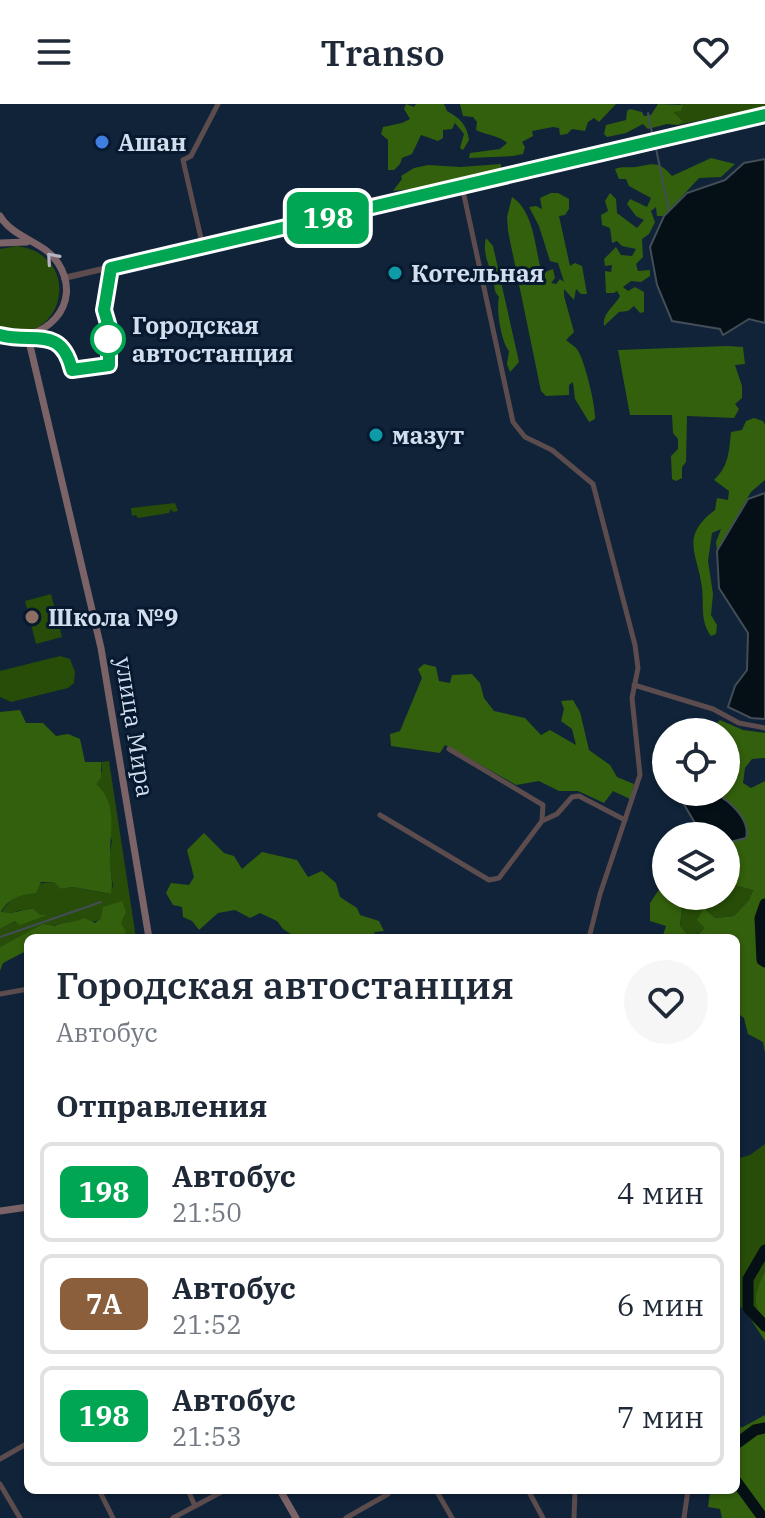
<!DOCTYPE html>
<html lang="ru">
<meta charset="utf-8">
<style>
body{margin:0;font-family:"IBM Plex Serif",serif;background:#f6f6f7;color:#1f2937;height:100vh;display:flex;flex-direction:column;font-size:30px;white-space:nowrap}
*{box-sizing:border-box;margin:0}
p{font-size:26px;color:#747a83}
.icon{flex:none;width:44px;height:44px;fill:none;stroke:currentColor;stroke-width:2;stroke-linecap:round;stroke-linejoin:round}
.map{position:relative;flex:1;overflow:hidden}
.drawer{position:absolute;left:24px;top:830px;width:716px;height:560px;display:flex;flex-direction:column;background:#fff;border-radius:12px;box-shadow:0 2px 6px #0004}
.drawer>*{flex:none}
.badge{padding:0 16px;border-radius:12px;font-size:28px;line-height:52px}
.tools{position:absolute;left:652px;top:614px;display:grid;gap:16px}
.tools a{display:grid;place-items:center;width:88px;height:88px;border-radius:50%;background:#fff;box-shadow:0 2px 6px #0004;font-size:40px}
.map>.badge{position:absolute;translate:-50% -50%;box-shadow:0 0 0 4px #fff}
h2{padding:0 32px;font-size:30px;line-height:72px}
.round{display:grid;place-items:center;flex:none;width:84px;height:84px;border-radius:42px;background:#f6f6f7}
.headline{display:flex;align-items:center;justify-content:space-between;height:136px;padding:0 32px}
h1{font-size:38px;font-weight:600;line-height:60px}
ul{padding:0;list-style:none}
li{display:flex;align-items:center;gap:24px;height:100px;margin:0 16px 12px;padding:0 16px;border:4px solid #e0e1e3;border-radius:12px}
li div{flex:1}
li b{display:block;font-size:30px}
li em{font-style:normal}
li .badge{min-width:88px;font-weight:700;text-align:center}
header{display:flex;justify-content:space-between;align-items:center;height:104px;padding:0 32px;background:#fff;font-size:36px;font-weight:600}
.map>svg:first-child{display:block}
</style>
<header><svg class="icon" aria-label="menu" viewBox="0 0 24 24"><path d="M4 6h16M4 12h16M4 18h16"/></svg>Transo<svg class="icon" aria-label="heart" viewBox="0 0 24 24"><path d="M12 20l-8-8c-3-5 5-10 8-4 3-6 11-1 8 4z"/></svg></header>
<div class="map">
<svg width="765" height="1414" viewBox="0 0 765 1414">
<rect width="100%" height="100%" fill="#102339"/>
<!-- green -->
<g fill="#274d08">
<polygon points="680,0 765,0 765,3 678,21 682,16 671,8 682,2"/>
<path d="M17 142C85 151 65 245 0 226V145Z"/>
<polygon points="175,399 178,407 173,408 171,405 169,409 138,414 136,411 132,412 131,404"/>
<polygon points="51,490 62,533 36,540 25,497"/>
<polygon points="60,552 70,555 75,568 74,579 68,584 11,598 0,593 0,567"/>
<path d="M109 657 136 834H116L101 814C88 824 73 816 59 820 38 826 19 833 0 843V825L15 817 40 811 34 805C21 804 14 810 1 809 12 791 33 778 54 778L60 785 73 783 110 790 113 782 109 754 112 737 95 680 102 667 101 658Z"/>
<polygon points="726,768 753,786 749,796 734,812 715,814 705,805 706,824 690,834 680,823 683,792 726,792"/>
<polygon points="765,1040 765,1166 757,1187 758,1207 748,1211 736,1198 736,1055 750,1051"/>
</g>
<!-- forest -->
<g fill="#33600c">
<path d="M406 0 414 3 416 0H444L447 7C460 14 467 21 469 36L463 46 460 44 464 30 455 19 452 25 443 26V34L438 37 421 31 412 50 402 54 400 60 394 66H388V36L381 30 383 23 402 19 410 15 404 5Z"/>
<path d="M460 0H616L599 18 594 14 588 18 585 27 572 25 567 30 560 31 559 24 553 23 532 27 533 32 522 38 525 43 523 50 513 52 469 54 470 49 500 45 507 39C501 32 486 31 476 26L477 18 473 13 463 12Z"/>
<polygon points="658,0 683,1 681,7 673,8 683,17 678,21 667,20 648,25 643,20 626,29 607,33 604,30 606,21 626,16 627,7 630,5 642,8 644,12 651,11"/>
<path d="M711 54 735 60 721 73 699 74 664 112H657L656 103 651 107 655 118 649 130 642 135 643 153 636 160 638 167 650 166V172L641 178 631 177 623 183 628 187 635 183 644 188V208L640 209 634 202 628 207 619 208 604 222C602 209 615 202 620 192L617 187 614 189H606L605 167 611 168 612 161 605 162 604 155 616 143 621 151 632 152 636 145 622 142 617 137 612 139 610 124 602 121 601 111 608 107 605 97 610 89 616 95 617 109 637 124 644 116 636 112 627 100 630 95 647 103 651 94 629 82 626 75H619L615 65C623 62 628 64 636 63 653 60 658 56 672 72Z"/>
<polygon points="501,60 501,65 428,83 393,87 402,75 401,72 414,64 428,61 460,63"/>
<path d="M551 89H558L569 95V105L565 111 559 112 570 162 575 159 582 162 587 190H581L576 185 574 196 564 185V192L574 228 566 236C569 239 573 241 576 244 584 252 596 303 595 315L589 318 575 295 573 278 569 281V291L546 292 541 287 508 127 507 113 512 93C533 107 535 140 540 162L545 168 553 165 555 174 551 179 556 180 560 175 564 178 558 159 550 157 539 122 529 103 536 102 542 105 540 94Z"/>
<path d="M486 134 493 142 519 258 510 268 507 260 509 247C501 238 496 204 499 193 492 185 496 183 493 174 489 160 482 149 486 134Z"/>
<polygon points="727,242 743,243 745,260 735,261 742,282 742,294 735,300 739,305 734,314 687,312 686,358 682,363 682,374 676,377 672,375 671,352 678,345 678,335 673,329 672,311 630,311 618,246"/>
<path d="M754 314 763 317 765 321V376L751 388 717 447 716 438 721 425 712 429 708 457 713 490 711 511 717 521 716 530 711 532C700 517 704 501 702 484 698 450 679 433 715 406L717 394 728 396 729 387 714 376C729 362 729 347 731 328L742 326 746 317Z"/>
<polygon points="424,560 436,563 439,577 450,579 452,571 472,570 480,579 484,594 494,607 525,614 541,631 550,626 576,641 572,625 561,617 564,605 561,597 573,596 580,608 589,646 610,661 617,673 634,680 630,695 613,687 604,699 578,687 559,687 539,677 516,681 445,641 440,649 391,642 390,630 400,627 422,574 418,565"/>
<path d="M20 606 26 619H43L56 632 68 630 80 635 85 658H101V674L96 680C118 699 110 726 110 752 109 765 114 776 111 790L73 783 60 785 54 778H41L36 789C20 791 10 793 1 808 14 811 22 804 34 805L40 811H47L20 821 15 817 0 825V608Z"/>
<polygon points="720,616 743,626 765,629 765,654 752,655 745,664 743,679 751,684 765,677 765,949 763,938 748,930 744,914 736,908 736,834 693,834 705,824 697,816 704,804 715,814 734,812 749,796 753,786 736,781 730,770 726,768 726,739 731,740 736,706 715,688 726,688 726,628 713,628 712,624"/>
<polygon points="204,729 224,749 234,752 242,765 262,748 297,756 308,773 322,767 336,779 340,793 357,804 360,811 379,817 384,827 374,828 377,834 297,834 283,825 277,817 260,809 250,814 235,806 218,809 199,826 192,817 183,813 182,803 173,801 166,789 171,779 189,781 194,773 187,746"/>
<polygon points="666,775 666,792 683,792 680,822 690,834 662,834 666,822 650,817 650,799"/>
<path d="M122 797 126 808 121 819 126 828 123 833 28 834V846L3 859 0 867V843L43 820 54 822C64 817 74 820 84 814L95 819 101 814 103 803Z"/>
<path d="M765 1166V1237L748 1211 758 1206C752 1193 760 1179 765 1166Z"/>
<polygon points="765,1311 765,1319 759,1328 765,1328 765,1414 722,1414 720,1405 708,1403 710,1387 736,1386 736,1324 743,1323"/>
</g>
<!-- water -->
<g fill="#040f16" stroke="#424d57" stroke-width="2">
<polygon points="765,55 765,219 749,215 723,231 720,225 672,217 657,181 650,143 664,112 687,89 725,76 744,59"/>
<polygon points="765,389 765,615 751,614 728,603 735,582 747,566 748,529 719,484 717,447 748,395"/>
<path d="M682 688C690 688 700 686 708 688 726 691 751 715 746 734L726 739V732L702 731 682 697Z"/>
</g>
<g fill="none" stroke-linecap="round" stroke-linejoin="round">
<!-- stream -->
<g stroke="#424d57" stroke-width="2">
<polyline points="648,9 653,34"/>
<polyline points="655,40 669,106"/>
<polyline points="0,833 101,798"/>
</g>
<!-- river -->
<g stroke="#040f16" stroke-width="11">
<polyline points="765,800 760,814 762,856 765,858"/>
<polyline points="765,1146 748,1175 748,1204 765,1222"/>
<polyline points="736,1340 755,1326 765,1324"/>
<polyline points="736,1377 763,1414"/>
</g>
<!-- minor -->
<g stroke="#5c4c4e" stroke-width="5">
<polyline points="462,82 513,318 525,333 552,346 593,380 635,541 638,564 632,594 640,671 600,790 589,834"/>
<polyline points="203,143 183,56 191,52 218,0"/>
<polyline points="634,581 713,605 739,619 765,624"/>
<polyline points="449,645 543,701 542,716"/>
<polyline points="380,711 489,776 499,774 542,717 557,710 572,693 579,692 625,716"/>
<polyline points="0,890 28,885"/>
<polyline points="0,1355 28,1339"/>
<polyline points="0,1380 20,1414"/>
<polyline points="99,1386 113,1414"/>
<polyline points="188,1386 195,1402"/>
<polyline points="436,1386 452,1414"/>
<polyline points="528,1386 543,1414"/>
<polyline points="173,1414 225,1386"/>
<polyline points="346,1414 388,1390"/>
<polyline points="574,1414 575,1386"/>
<polyline points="684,1414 688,1386"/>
</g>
<!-- tertiary -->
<polyline stroke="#5c4c4e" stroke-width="6" points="64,174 765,11"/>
<!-- secondary -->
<g stroke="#7c6367" stroke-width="7">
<path d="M0 112C14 135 44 137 58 159 85 201 43 241 0 231"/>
<polyline points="0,139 27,138"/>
<polyline points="28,233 101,544 149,834"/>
<polyline points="0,1107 28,1103"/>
<polyline points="280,1386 296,1414"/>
</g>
</g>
<!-- one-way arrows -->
<defs><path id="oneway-chevron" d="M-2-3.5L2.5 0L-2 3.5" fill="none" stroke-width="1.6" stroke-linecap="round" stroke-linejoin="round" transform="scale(2)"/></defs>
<use stroke="#b4b3bf" href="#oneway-chevron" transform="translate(52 154) rotate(-131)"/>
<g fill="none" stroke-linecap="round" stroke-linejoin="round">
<!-- line casing -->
<g stroke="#fff" stroke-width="18">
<path id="line" d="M0 231C34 240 61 221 72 266L109 261V223L104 206 111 164 765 11"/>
</g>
<!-- line -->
<use href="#line" stroke="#00a651" stroke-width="12"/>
</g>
<!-- markers -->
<circle fill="#3f7fe0" stroke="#07192f" stroke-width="3" cx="102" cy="38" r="8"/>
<g fill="#0f9aa8" stroke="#07192f" stroke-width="3">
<circle cx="395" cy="169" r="8"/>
<circle cx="376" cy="331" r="8"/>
</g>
<circle fill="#fff" stroke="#00a651" stroke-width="4" cx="108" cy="235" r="16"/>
<circle fill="#8d6e63" stroke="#07192f" stroke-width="3" cx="32" cy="513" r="8"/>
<g text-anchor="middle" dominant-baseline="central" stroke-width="6" stroke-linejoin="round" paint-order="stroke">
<!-- poi labels -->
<g font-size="24" font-weight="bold" fill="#d2deee" stroke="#07192f" text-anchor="start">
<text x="118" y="38">Ашан</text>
<text x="411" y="169">Котельная</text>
<text x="392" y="331">мазут</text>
<text x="48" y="513">Школа №9</text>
</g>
<!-- stop labels -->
<g font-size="24" font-weight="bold" fill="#d2deee" stroke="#07192f" text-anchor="start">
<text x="132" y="221">Городская<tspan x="132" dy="28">автостанция</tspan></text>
</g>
<!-- street labels -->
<g font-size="24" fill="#d2deee" stroke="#07192f">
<text transform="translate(135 623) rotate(81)">улица Мира</text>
</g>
</g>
</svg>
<div class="tools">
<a><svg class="icon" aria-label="locate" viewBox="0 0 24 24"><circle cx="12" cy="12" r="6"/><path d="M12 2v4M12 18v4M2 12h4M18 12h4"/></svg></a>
<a><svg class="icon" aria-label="layers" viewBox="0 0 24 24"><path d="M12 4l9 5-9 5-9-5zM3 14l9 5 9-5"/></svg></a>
</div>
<b class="badge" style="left:328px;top:114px;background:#00a651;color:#fff">198</b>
<section class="drawer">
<div class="headline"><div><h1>Городская автостанция</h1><p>Автобус</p></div><a class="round"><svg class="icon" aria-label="heart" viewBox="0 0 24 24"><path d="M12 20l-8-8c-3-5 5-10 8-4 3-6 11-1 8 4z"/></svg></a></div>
<h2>Отправления</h2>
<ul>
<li><span class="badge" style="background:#00a651;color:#fff">198</span><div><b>Автобус</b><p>21:50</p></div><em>4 мин</em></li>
<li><span class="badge" style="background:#8b5e3c;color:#fff">7А</span><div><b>Автобус</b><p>21:52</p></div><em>6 мин</em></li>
<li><span class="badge" style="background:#00a651;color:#fff">198</span><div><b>Автобус</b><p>21:53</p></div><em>7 мин</em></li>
</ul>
</section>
</div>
